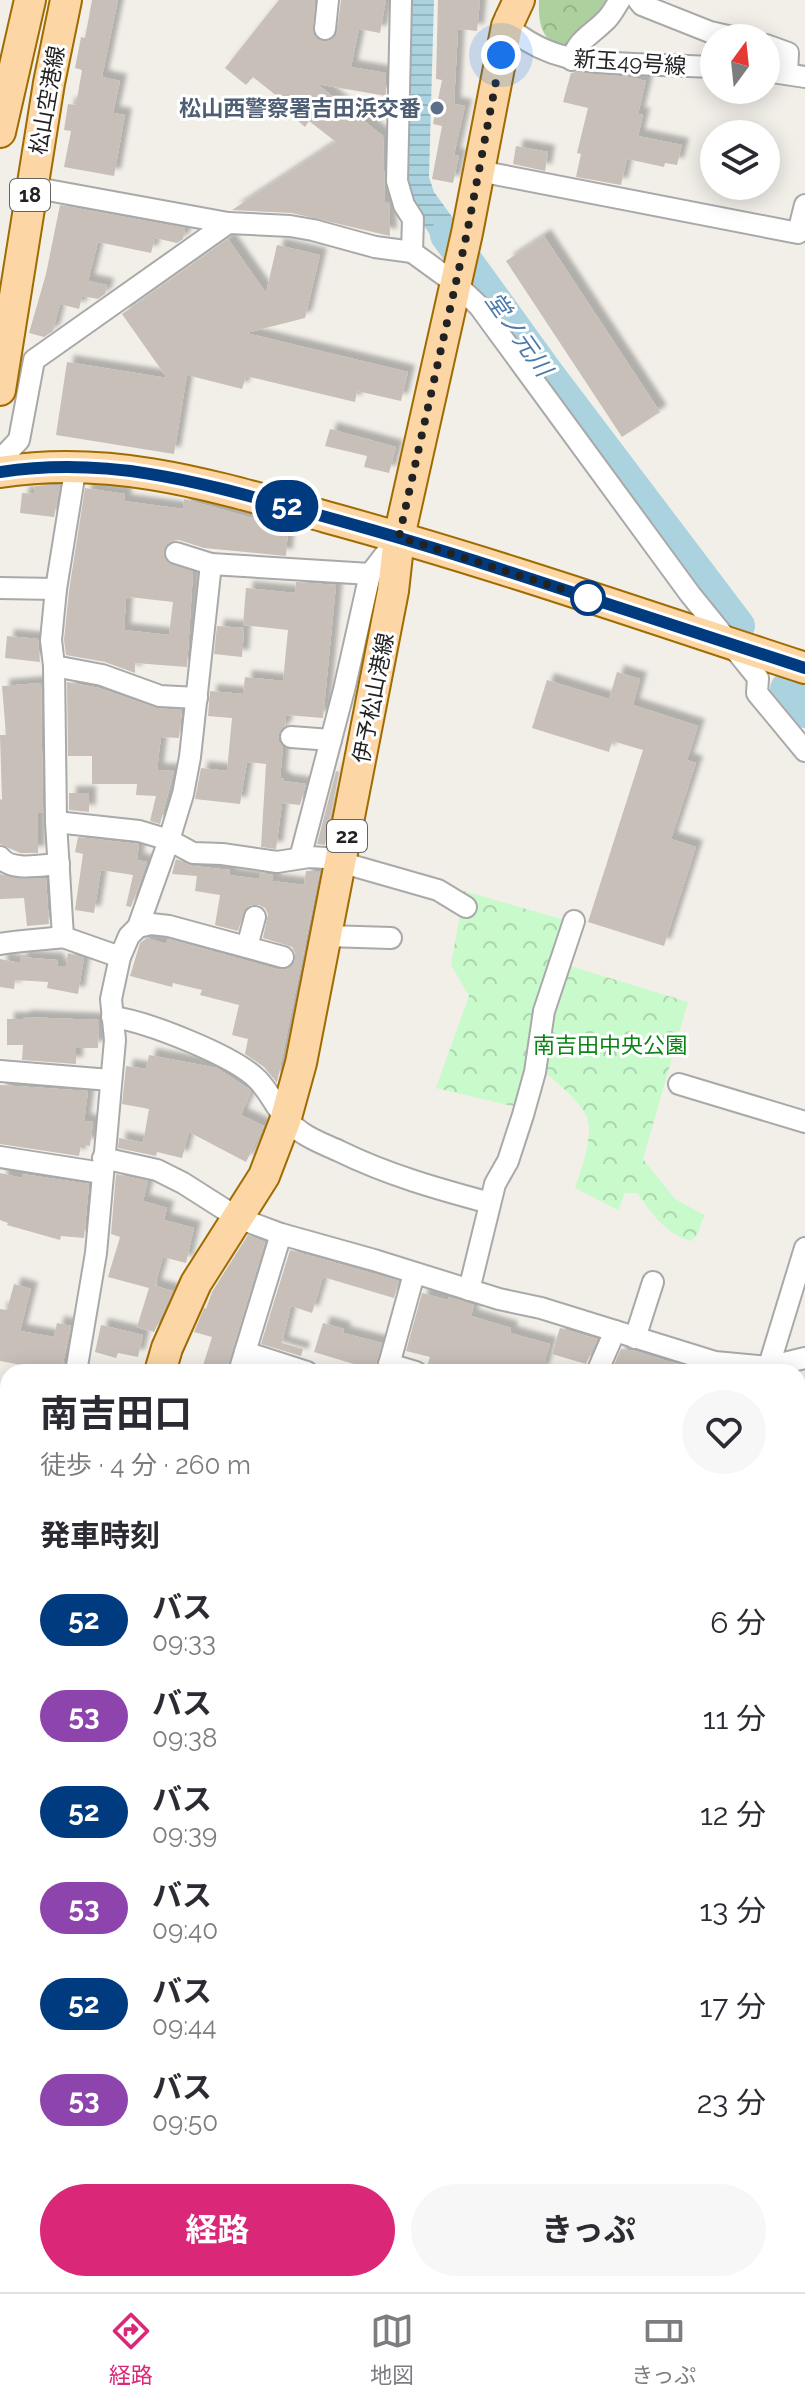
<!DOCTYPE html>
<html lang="ja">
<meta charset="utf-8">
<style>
body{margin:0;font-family:Raleway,"Noto Sans JP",sans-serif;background:#f7f7f7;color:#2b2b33;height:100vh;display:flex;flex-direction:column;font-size:30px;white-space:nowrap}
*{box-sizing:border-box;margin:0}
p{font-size:26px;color:#7c7c81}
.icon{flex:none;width:44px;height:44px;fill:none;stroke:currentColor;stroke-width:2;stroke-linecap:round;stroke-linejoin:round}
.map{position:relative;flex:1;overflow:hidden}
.details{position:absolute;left:0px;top:1364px;width:806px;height:928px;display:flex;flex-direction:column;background:#fff;border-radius:24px 24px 0 0;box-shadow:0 4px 20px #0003}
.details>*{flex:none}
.badge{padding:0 16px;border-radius:26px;font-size:28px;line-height:52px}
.needle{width:52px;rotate:15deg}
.buttons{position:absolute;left:700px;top:24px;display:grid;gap:16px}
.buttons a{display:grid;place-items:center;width:80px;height:80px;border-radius:50%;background:#fff;box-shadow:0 4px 20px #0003;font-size:40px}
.you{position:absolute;width:40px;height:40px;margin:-20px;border:6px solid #fff;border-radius:50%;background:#1a73e8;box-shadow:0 0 0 12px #1a73e833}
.map>.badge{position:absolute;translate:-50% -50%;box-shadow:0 0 0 4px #fff}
h2{padding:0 40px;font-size:30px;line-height:72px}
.round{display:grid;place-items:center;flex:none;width:84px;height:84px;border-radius:42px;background:#f7f7f7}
.head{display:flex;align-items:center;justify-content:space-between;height:136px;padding:0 40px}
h1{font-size:38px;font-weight:700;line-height:60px}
.action{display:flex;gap:16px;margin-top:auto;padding:16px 40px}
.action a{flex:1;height:92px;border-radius:48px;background:#db2777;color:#fff;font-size:32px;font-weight:700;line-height:92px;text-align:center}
.action a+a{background:#f7f7f7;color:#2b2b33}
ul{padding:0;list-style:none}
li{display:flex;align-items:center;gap:24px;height:96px;padding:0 40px}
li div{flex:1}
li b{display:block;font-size:30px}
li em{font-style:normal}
li .badge{min-width:88px;font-weight:700;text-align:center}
.dock{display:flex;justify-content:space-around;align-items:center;height:112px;border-top:2px solid #e1e1e2;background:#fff;font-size:22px;color:#7c7c81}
.dock a{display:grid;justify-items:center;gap:4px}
.dock .selected{color:#db2777}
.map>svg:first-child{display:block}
</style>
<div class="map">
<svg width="805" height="2292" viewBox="0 0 805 2292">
<defs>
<pattern id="forest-crowns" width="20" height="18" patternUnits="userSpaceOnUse" patternTransform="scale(2)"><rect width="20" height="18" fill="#add19e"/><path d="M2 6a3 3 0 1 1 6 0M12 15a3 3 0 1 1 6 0" fill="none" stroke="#95b388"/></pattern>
<pattern id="park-crowns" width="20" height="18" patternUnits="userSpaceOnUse" patternTransform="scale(2)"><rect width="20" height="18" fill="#c8facc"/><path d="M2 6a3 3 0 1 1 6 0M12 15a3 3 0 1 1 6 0" fill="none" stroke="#acd6af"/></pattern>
<pattern id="water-rules" width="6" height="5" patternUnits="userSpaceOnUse" patternTransform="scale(2)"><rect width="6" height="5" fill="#aad3df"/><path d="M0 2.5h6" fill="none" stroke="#92b5bf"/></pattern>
<filter id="shadow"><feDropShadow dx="7" dy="-7" stdDeviation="2" flood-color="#0004"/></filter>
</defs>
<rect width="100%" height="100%" fill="#f2efe9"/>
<!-- airport -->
<polygon fill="#e1dfda" points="0,1876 8,1888 8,2284 279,2284 285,2292 0,2292"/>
<!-- grass -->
<polygon fill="#cdebb0" points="0,2004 8,2016 8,2101 0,2089"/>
<!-- forest -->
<path fill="url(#forest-crowns)" d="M539 0H613L568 50C542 42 538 26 539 0Z"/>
<!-- park -->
<path fill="url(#park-crowns)" d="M464 891 565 920 554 961 688 1002 643 1159 675 1199 704 1215 698 1233 691 1241C665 1234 652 1213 637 1193H625L618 1210 575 1188C581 1170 590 1146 589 1126 588 1104 547 1074 530 1062L516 1107 436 1088 469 996 451 965Z"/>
<!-- water -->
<polygon fill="url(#water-rules)" points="407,0 434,0 429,177 434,192 453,218 445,258 417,215 406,194"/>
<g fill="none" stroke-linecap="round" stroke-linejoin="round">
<!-- stream -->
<polyline stroke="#aad3df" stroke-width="6" points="631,2292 632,2287"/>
<!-- river -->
<g stroke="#aad3df" stroke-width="34">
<polyline points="447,235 545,371 738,626"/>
<polyline points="787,689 805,711"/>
</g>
<!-- taxiway -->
<g stroke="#b1b0ac" stroke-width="50">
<polyline points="0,2175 8,2186"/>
<polyline points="75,2284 80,2292"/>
</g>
</g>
<!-- building -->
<g fill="#c7bfb8" fill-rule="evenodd" filter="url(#shadow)">
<polygon points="92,0 118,0 102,77 120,81 113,113 125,115 114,176 64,167 71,131 64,130 68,104 76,105 82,70 75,68 81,37 85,38"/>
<polygon points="279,0 315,0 313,34 317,39 324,42 331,40 336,36 341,0 386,0 380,33 359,29 351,67 386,73 386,96 317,84 383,136 385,202 389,202 390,236 292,213 232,210 336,142 309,121 305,127 290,114 293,109 253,77 246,85 225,68"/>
<polygon points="438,0 480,0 477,31 458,29 454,104 465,106 454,155 459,156 453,183 432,179 442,126 433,124 442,80 436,79"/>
<polygon points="576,72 629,77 646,81 638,114 643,115 638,136 682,145 677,165 665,163 664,167 627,159 621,185 576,177 581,154 577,153 588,108 563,102 571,73"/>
<polygon points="516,146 548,152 545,171 513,164"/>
<polygon points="60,205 185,228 183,239 177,243 155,238 151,253 98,242 88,281 107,285 105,294 98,299 82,296 79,309 60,304 53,331 44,337 29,333 46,274"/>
<polygon points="544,236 660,412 622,437 506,261"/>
<polygon points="228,239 266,293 277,245 320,255 305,318 246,333 408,372 401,401 357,391 355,402 246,376 242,389 187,375 174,454 56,435 67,362 167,378 122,314"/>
<polygon points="330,429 396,447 389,473 364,467 367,456 325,446"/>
<polygon points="57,485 60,486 54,517 20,513 22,493 34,494 35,486"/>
<path d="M85 488 125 494 124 501 183 509 184 499 288 528 286 556 204 548 179 540 172 541 167 544 163 555 167 562 193 572 187 667 135 663V673L105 662 66 655 64 640 69 591ZM129 597 173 602 169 635 124 630 126 599H129Z"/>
<polygon points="296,582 336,585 323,718 286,715 285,726 278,735 279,742 283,747 280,778 284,779 284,781 306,784 300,805 282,803 276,849 261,847 266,764 247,762 240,804 195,799 201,768 227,771 232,718 208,716 210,691 243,694 245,677 283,681 288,630 243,625 246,588 295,593"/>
<polygon points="217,626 244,628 242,657 214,654"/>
<polygon points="7,636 38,639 40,662 5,658"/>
<polygon points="617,672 640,679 633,705 698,726 687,760 696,763 671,839 696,847 664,946 588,922 643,750 612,741 609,752 532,728 547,680 609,699"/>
<polygon points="67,682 99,688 156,708 182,710 179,738 161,737 157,770 174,771 160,824 150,821 156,796 136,795 137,784 92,784 92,756 68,756"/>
<polygon points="41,683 43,813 38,813 38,853 20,853 0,844 0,799 2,800 0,735 6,735 2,686"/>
<polygon points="336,771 339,772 325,845 317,844"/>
<polygon points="69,793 89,793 89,812 69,810"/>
<polygon points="78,837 139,844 137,860 147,862 131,907 126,906 133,875 101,870 94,913 75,910 83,854 75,852"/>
<polygon points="176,859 192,866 230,870 229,875 259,879 259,873 273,875 273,881 304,885 306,871 320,871 277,1083 264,1067 245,1054 248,1039 232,1035 239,1005 200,995 202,990 173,983 172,987 130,976 140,943 147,938 166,944 168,939 280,970 287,969 295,961 295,953 292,947 263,938 268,914 265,908 259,905 251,905 245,908 238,931 215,925 220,895 195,891 197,876 172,874"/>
<polygon points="0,874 18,879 46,878 49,924 27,926 24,898 0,899"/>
<polygon points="68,953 84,958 78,994 47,988 48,982 15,980 14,989 0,987 0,959 20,963 20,957 57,960 58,966 66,966"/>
<polygon points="23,1017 99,1020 98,1048 76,1048 76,1064 22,1060 23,1045 7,1045 7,1019 23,1019"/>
<polygon points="149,1055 217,1068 249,1089 251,1092 241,1115 264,1126 246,1162 189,1132 182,1158 157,1152 156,1156 118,1148 119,1138 143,1143 149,1109 122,1104 126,1066 146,1069"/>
<polygon points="0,1085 88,1091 84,1121 93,1122 90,1146 81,1144 79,1156 0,1144"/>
<polygon points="0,1173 22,1178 22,1174 89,1184 84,1238 61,1236 60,1240 7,1225 8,1223 0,1220"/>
<polygon points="116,1174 148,1181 143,1201 167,1208 164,1220 194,1228 186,1263 163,1257 155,1286 173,1291 154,1332 137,1327 149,1288 108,1277 120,1237 111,1234"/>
<polygon points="248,1235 265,1242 226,1372 201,1372 212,1337 194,1332 204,1308 206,1309 212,1292"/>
<polygon points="290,1250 399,1281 394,1298 323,1277 312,1313 291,1306 282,1343 303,1349 301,1356 261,1344"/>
<polygon points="14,1284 31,1289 20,1331 54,1337 57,1323 71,1326 61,1372 31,1372 32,1367 0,1361 0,1309 7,1310"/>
<polygon points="422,1293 448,1300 449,1297 474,1305 471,1316 511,1328 510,1333 550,1344 542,1372 528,1372 499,1364 497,1372 471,1372 454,1367 452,1372 429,1372 427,1366 430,1357 406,1351"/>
<polygon points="323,1323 344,1329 343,1333 382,1343 374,1372 355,1372 357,1365 314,1352"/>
<polygon points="101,1325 143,1335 138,1357 118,1353 116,1358 95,1352"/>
<polygon points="560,1328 597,1339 586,1364 552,1354"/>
<polygon points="621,1349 635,1351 696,1370 696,1372 623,1372 612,1369"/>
</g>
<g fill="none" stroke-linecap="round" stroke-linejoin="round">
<!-- minor casing -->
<g stroke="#a9a9a9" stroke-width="24">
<g id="minor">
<polyline points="401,0 397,181 404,205 413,219 412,252 456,284 479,306 690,594 758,678 757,693 805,751"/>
<polyline points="638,0 642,5 710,32 737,38"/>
<path d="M506 16 507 26C547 60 583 62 634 64 660 65 687 66 714 67"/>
<polyline points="325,29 328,0"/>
<polyline points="766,45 788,53 787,74"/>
<path d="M572 60C577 40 591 35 605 21 611 16 615 7 620 0"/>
<polyline points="766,71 805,77"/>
<polyline points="479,171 798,233 805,205"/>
<polyline points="31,187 228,223 290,226 313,230 375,247 412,252"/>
<polyline points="0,460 19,440 34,360 228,223"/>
<polyline points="76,465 56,589 51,640 54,666 56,822 63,937 120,957"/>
<polyline points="176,553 211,564 370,574 397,539"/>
<polyline points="0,588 56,589"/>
<polyline points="54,666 102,675 160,696 197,698"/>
<polyline points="291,737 331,740"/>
<polyline points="56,822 139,831 169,840 183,794 190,757 211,564"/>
<path d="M0 857C11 872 41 865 59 864"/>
<polyline points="300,858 344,690 370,574"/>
<polyline points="138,927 151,924 169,926 283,957"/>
<polyline points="327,936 391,938"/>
<path d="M0 944C21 940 41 940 63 937"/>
<polyline points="247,947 255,917"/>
<path d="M112 1017C146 1021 235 1056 258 1080 275 1098 278 1117 301 1132 312 1140 326 1145 339 1151 388 1175 438 1189 490 1203"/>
<polyline points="0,1071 110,1080"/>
<polyline points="679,1084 805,1122"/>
<polyline points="0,1157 102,1173"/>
<polyline points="103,1158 157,1170 183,1183 238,1218 281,1234 374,1260 499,1299 541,1308 715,1362 768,1367 805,1358"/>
<polyline points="469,1290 495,1184 508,1161 523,1115 535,1072 544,1011 574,921"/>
<polyline points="635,1338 653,1282"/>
<polyline points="245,1352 307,1372"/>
<polyline points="389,1364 416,1372"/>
<polyline points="76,1372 96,1253 115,1040 111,999 120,957 129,936 138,927 169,840 193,853 222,854 277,862 309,857 326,858 438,890 466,907"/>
<polyline points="239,1372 281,1234"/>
<polyline points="387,1372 414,1274"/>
<polyline points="597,1372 615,1331"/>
<polyline points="767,1372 805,1248"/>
<polyline points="0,1451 8,1451"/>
<polyline points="0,1623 8,1626"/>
<polyline points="798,1672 805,1674"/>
<polyline points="0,1753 8,1756"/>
<polyline points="798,1793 805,1769"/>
<polyline points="798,2045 805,2043"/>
<polyline points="798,2069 805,2067"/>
<polyline points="661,2284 690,2292"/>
<polyline points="460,2292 462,2284"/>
<polyline points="620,2292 622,2284"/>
</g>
</g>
<!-- tertiary casing -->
<g stroke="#a9a9a9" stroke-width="28">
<polyline id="tertiary" points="297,2284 303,2292"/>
</g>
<!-- primary casing -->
<g stroke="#a06b00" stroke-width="34">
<g id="primary">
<polyline points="0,132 30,0"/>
<polyline points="0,390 49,83 66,0"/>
<path d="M0 472C115 454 217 487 326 517 488 561 646 616 805 668"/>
<polyline points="160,1372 167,1348 196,1283 264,1176 285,1121 301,1063 393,591 399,537 467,233 507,26 519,0"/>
<polyline points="2,1853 8,1849"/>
</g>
</g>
<!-- minor -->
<use href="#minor" stroke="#fff" stroke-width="20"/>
<!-- tertiary -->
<use href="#tertiary" stroke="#fff" stroke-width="24"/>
<!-- primary -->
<use href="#primary" stroke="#fcd6a4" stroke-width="30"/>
</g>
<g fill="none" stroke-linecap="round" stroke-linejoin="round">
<!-- line casing -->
<g stroke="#fff" stroke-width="18">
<path id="line" d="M0 472C107 456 195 481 297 509 363 527 429 546 494 567 598 601 702 634 805 668"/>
</g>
<!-- line -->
<use href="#line" stroke="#003b80" stroke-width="12"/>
<!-- walk -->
<polyline stroke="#222" stroke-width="8" stroke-dasharray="0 14.4" points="501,55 467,233 399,537 603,602 588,598"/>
</g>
<!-- markers -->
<circle fill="#5c6f8a" stroke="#fff" stroke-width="3" cx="437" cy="108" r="8"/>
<circle fill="#fff" stroke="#003b80" stroke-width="4" cx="588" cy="598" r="16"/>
<g text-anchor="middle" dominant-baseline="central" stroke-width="6" stroke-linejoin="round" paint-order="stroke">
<!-- shield labels -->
<g fill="#fff" stroke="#646464" stroke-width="2">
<rect x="10" y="179" width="40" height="32" rx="6"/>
<rect x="327" y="820" width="40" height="32" rx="6"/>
</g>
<g font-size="20" font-weight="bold" fill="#222">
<text x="30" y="195">18</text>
<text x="347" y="836">22</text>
</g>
<!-- street labels -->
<g font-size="22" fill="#222" stroke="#fff">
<text transform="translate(630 62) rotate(4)">新玉49号線</text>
<text transform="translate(47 100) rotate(-80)">松山空港線</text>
<text transform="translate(373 698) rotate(-79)">伊予松山港線</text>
</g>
<!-- service labels -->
<g font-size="22" font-weight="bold" fill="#4e5e75" stroke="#fff" text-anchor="end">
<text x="421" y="108">松山西警察署吉田浜交番</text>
</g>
<!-- park labels -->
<g font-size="22" fill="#0c8416" stroke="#fff">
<text x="610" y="1045">南吉田中央公園</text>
</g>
<!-- water labels -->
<g font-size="24" font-style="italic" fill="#4a7aab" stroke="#fff">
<text transform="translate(519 334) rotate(55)">堂ノ元川</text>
</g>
</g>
</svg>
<div class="buttons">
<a><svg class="needle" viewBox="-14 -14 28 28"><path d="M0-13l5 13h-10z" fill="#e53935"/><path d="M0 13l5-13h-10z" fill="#7c7c81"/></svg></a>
<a><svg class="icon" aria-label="layers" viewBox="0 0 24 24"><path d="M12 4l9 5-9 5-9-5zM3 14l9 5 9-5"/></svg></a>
</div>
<div class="you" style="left:501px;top:55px"></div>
<b class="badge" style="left:287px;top:506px;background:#003b80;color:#fff">52</b>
<section class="details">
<div class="head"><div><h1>南吉田口</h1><p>徒歩 · 4 分 · 260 m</p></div><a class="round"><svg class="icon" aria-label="heart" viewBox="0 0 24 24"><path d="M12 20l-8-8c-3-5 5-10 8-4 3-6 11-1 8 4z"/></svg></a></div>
<h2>発車時刻</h2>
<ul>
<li><span class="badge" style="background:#003b80;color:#fff">52</span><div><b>バス</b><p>09:33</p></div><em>6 分</em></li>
<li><span class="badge" style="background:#8e44ad;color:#fff">53</span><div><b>バス</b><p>09:38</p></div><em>11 分</em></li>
<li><span class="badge" style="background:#003b80;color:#fff">52</span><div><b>バス</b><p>09:39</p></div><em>12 分</em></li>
<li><span class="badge" style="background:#8e44ad;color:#fff">53</span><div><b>バス</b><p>09:40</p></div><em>13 分</em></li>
<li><span class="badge" style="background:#003b80;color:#fff">52</span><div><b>バス</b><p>09:44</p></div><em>17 分</em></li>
<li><span class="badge" style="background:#8e44ad;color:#fff">53</span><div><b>バス</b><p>09:50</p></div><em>23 分</em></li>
</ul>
<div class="action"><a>経路</a><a>きっぷ</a></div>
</section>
</div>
<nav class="dock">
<a class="selected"><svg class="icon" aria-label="directions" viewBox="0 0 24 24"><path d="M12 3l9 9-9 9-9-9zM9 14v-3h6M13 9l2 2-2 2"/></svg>経路</a>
<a><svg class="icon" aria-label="map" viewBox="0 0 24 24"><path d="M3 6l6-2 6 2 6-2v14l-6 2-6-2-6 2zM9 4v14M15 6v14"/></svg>地図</a>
<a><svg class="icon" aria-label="tickets" viewBox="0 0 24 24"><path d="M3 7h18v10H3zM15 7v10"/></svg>きっぷ</a>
</nav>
